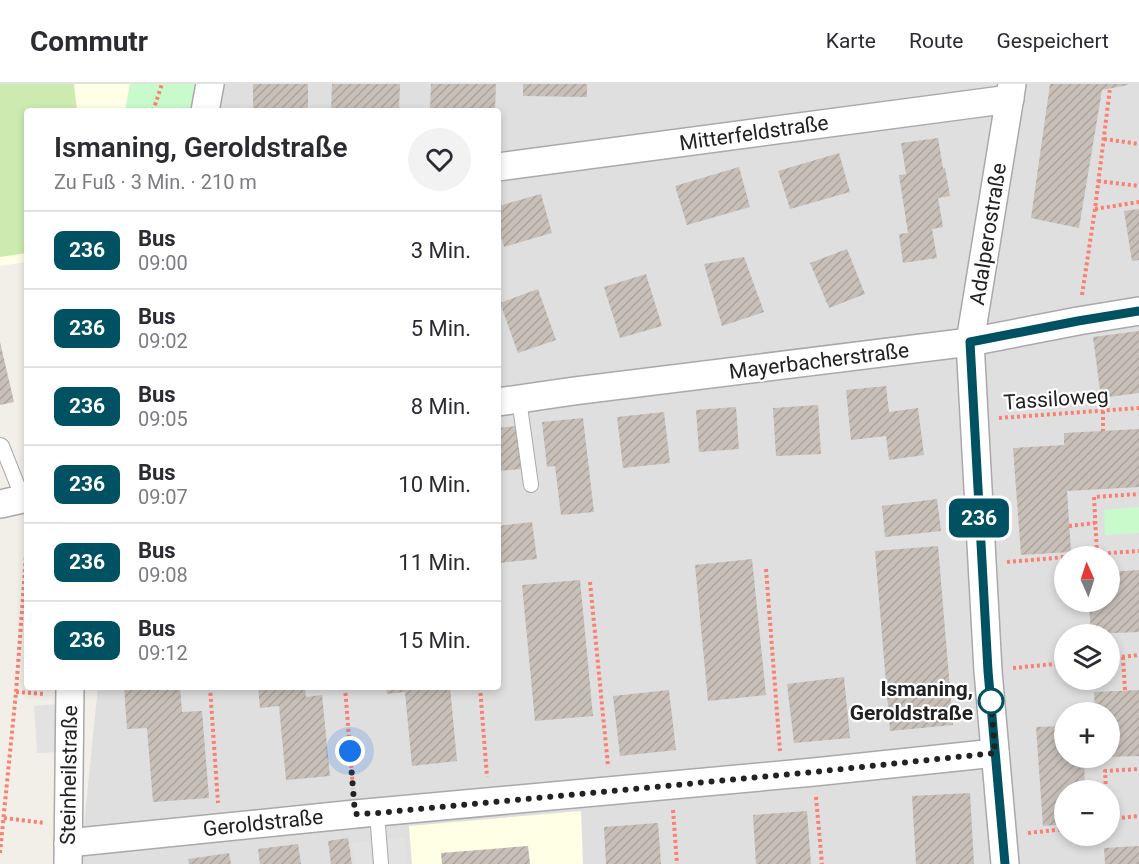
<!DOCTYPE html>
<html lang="de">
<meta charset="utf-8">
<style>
body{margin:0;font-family:Roboto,sans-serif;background:#f2f2f3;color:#2b2b33;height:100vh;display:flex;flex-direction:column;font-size:22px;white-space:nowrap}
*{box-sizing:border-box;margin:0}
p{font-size:20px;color:#7c7c81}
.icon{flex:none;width:33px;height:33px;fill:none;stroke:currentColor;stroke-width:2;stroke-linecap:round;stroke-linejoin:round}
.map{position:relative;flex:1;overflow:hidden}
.drawer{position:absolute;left:24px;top:24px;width:477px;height:582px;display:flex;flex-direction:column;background:#fff;border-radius:6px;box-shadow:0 3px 9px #0003}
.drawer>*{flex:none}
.badge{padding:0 12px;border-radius:9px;font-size:21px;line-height:39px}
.needle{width:39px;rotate:357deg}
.fabs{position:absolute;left:1054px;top:462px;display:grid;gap:12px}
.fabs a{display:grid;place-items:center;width:66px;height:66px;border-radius:50%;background:#fff;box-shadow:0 3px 9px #0003;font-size:30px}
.you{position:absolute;width:30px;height:30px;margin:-15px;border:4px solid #fff;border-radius:50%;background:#1a73e8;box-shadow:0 0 0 9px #1a73e833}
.map>.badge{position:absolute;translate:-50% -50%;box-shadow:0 0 0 3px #fff}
.round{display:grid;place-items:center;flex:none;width:63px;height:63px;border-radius:32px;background:#f2f2f3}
.head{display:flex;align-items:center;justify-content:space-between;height:102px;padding:0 30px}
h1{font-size:28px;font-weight:600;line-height:45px}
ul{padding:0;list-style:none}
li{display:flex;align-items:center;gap:18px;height:78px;padding:0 30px;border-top:2px solid #e1e1e2}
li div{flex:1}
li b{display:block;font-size:22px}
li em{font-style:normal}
li .badge{min-width:66px;font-weight:700;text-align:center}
header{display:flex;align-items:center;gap:36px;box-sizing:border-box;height:84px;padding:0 30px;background:#fff;border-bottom:2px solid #e1e1e2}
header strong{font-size:28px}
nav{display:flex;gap:33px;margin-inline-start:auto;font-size:21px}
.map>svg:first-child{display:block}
</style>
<header>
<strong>Commutr</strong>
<nav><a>Karte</a><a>Route</a><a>Gespeichert</a></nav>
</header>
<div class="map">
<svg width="1139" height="780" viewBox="0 0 1139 780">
<defs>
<pattern id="building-hatch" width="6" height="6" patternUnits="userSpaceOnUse" patternTransform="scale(1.5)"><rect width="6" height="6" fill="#c7bfb8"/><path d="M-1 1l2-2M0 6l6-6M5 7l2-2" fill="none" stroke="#aba49e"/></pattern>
</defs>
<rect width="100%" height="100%" fill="#f2efe9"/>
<!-- residential -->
<path fill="#e0dfdf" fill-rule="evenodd" d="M225 0H1139V780H80L98 603H498V27H219ZM1065 472H1110V518H1065ZM1065 550H1110V596H1065ZM1065 628H1110V674H1065ZM1065 706H1110V752H1065Z"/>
<!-- education -->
<g fill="#ffffe5">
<polygon points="0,0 130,0 125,27 27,27 27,178 0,182"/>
<polygon points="581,727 583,780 412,780 409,742"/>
</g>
<!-- grass -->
<polygon fill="#cdebb0" points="0,0 74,0 77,27 27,27 27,169 0,173"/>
<!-- park -->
<g fill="#c8facc">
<polygon points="130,0 199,0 194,27 125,27"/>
<polygon points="1139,423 1139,449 1105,451 1104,426"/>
</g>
<!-- parking -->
<g fill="#e2e2e2">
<polygon points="56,620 59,668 37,669 34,622"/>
<polygon points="405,753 407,780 388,780 385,755"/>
<polygon points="369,757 372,780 355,780 352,759"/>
</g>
<!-- building -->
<g fill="url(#building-hatch)">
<rect x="253" y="0" width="55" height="27"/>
<polygon points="332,0 400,0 399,27 331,27"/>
<polygon points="431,0 496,0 495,27 430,25"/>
<polygon points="523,0 587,0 587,13 523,12"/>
<polygon points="1050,0 1128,0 1128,1 1102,6 1079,144 1031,134"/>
<polygon points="938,54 943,84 945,84 950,112 938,114 943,143 932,145 937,174 903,179 899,150 908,149 899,91 906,90 901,59"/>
<polygon points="839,69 850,108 790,125 778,87"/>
<polygon points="739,83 750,123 687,141 675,102"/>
<polygon points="541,110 552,149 504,163 498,142 498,122"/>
<polygon points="1139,125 1139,176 1132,177 1124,127"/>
<polygon points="847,165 865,210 829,224 810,179"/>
<polygon points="744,173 764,228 722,242 704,180"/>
<polygon points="646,190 662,242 620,254 604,203"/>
<polygon points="538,205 556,256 518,269 500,219"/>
<polygon points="1139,247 1139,309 1101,314 1093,253"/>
<polygon points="0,258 14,318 0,321"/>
<polygon points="886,302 889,328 918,324 924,371 889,376 886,352 851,356 846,306"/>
<polygon points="818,321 821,370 776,372 773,324"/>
<polygon points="736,323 739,365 699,368 696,326"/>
<polygon points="664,328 670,379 623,384 617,333"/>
<polygon points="583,334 594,428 561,431 555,382 547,383 542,338"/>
<polygon points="516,342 521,385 498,387 498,344"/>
<polygon points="1139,345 1139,403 1067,407 1071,468 1021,471 1013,364 1064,361 1064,349"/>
<polygon points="937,415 941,447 885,453 882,422"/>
<polygon points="532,438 537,475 499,479 498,442"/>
<polygon points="938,462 953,641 890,647 875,467"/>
<polygon points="752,475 766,611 708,617 695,481"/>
<polygon points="1139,486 1139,548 1091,550 1089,518 1110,518 1110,488"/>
<polygon points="580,496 593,632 535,637 522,501"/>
<polygon points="844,593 850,654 794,659 787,600"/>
<polygon points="124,603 180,603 182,628 202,627 209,714 153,718 147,644 127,645"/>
<polygon points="258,603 305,603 306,613 322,611 330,692 286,696 279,622 260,624"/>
<polygon points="386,603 450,603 457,677 412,682 405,608 387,610"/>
<polygon points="669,606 676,666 620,672 613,612"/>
<polygon points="1139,606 1139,672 1110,673 1110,628 1095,628 1094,608"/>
<polygon points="1065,642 1065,674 1084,674 1085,706 1065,706 1065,740 1043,742 1036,643"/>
<polygon points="970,709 974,780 916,780 912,712"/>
<polygon points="807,727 811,780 756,780 753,731"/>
<polygon points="658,739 661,780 606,780 604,743"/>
<polygon points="348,754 352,780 331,780 328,757"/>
<polygon points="298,760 301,780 260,780 258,765"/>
<polygon points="528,762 530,780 442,780 441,769"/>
<polygon points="1139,762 1139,780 1105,780 1104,764"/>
<polygon points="229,769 231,780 189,780 188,775"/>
</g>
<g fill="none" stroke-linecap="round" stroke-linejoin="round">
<!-- service casing -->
<g stroke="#a9a9a9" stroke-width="16">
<g id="service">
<polyline points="519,315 531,401"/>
<polyline points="0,361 2,362 23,415"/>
<polyline points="377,729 381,780"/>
</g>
</g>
<!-- minor casing -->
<g stroke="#a9a9a9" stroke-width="30">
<g id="minor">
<polyline points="205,27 210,0"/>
<polyline points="498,83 1010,15"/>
<polyline points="498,318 574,307 970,258 1078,237 1139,227"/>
<polyline points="0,420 27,414"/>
<polyline points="68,759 355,730 814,688 995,669"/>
<polyline points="68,780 70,603"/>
<polyline points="1005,780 988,587 970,258 1012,0"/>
</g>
</g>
<!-- path -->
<g stroke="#fa8072" stroke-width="4" stroke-dasharray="3 3" stroke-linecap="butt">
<polyline points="153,27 162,0"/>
<polyline points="1104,55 1139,60"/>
<polyline points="1098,97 1139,102"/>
<polyline points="1095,125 1139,118"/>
<polyline points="1082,211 1095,125 1110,4"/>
<polyline points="1103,327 1103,347"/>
<polyline points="999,334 1139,324"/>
<polyline points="1069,442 1095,439"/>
<polyline points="1097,470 1094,413 1139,410"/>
<polyline points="1066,472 1139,467"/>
<polyline points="1007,478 1065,473"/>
<polyline points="766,485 780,667"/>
<polyline points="590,498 608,682"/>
<polyline points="1123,573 1125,606"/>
<polyline points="1110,574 1139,571"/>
<polyline points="1013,584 1065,579"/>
<polyline points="210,603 218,719"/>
<polyline points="345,603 353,705"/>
<polyline points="480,603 487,693"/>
<polyline points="16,608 45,610"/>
<polyline points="1106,706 1105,687 1139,685"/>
<polyline points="816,713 822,780"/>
<polyline points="673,726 677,780"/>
<polyline points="4,734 45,739"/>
<polyline points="1110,735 1139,732"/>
<polyline points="1028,749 1065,745"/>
<polyline points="0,769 16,608 26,471 27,470"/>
</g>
<!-- service -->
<use href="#service" stroke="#fff" stroke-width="14"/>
<!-- minor -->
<use href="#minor" stroke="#fff" stroke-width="27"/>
</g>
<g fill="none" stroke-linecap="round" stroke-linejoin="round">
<!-- line casing -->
<g stroke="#fff" stroke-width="14">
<polyline id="line" points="1005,780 988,587 970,258 1078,237 1139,227"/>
</g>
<!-- line -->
<use href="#line" stroke="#005262" stroke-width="9"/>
<!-- walk -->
<polyline stroke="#222" stroke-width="6" stroke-dasharray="0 10.8" points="350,667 355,730 377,729 814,688 995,669 991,617"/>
</g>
<!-- markers -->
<circle fill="#fff" stroke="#005262" stroke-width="3" cx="991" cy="617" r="12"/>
<g text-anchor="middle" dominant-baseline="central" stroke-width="4.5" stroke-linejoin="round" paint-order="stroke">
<!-- street labels -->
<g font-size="21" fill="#222" stroke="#fff">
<text transform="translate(754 49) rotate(-8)">Mitterfeldstraße</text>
<text transform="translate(988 150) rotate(-81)">Adalperostraße</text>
<text transform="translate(819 277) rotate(-7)">Mayerbacherstraße</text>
<text transform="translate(1056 315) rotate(-4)">Tassiloweg</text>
<text transform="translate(69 691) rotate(-89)">Steinheilstraße</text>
<text transform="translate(263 739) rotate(-6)">Geroldstraße</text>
</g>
<!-- stop labels -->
<g font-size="21" font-weight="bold" fill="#222" stroke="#fff" text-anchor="end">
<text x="973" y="605">Ismaning,<tspan x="973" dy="24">Geroldstraße</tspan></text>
</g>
</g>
</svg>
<div class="fabs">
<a><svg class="needle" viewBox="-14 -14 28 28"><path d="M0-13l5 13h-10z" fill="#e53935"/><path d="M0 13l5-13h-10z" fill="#7c7c81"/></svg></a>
<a><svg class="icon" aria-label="layers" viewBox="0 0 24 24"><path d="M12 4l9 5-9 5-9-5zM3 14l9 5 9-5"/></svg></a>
<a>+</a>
<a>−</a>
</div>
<div class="you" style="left:350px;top:667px"></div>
<b class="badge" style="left:979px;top:434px;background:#005262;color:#fff">236</b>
<section class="drawer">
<div class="head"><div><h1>Ismaning, Geroldstraße</h1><p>Zu Fuß · 3 Min. · 210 m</p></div><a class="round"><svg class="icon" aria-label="heart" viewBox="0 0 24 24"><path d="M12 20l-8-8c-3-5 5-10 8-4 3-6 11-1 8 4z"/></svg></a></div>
<ul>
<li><span class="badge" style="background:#005262;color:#fff">236</span><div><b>Bus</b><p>09:00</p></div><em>3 Min.</em></li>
<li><span class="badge" style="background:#005262;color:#fff">236</span><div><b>Bus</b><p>09:02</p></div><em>5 Min.</em></li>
<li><span class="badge" style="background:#005262;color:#fff">236</span><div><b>Bus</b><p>09:05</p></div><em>8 Min.</em></li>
<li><span class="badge" style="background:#005262;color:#fff">236</span><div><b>Bus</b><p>09:07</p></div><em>10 Min.</em></li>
<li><span class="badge" style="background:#005262;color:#fff">236</span><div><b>Bus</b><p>09:08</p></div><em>11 Min.</em></li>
<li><span class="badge" style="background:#005262;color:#fff">236</span><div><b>Bus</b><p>09:12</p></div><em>15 Min.</em></li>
</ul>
</section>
</div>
